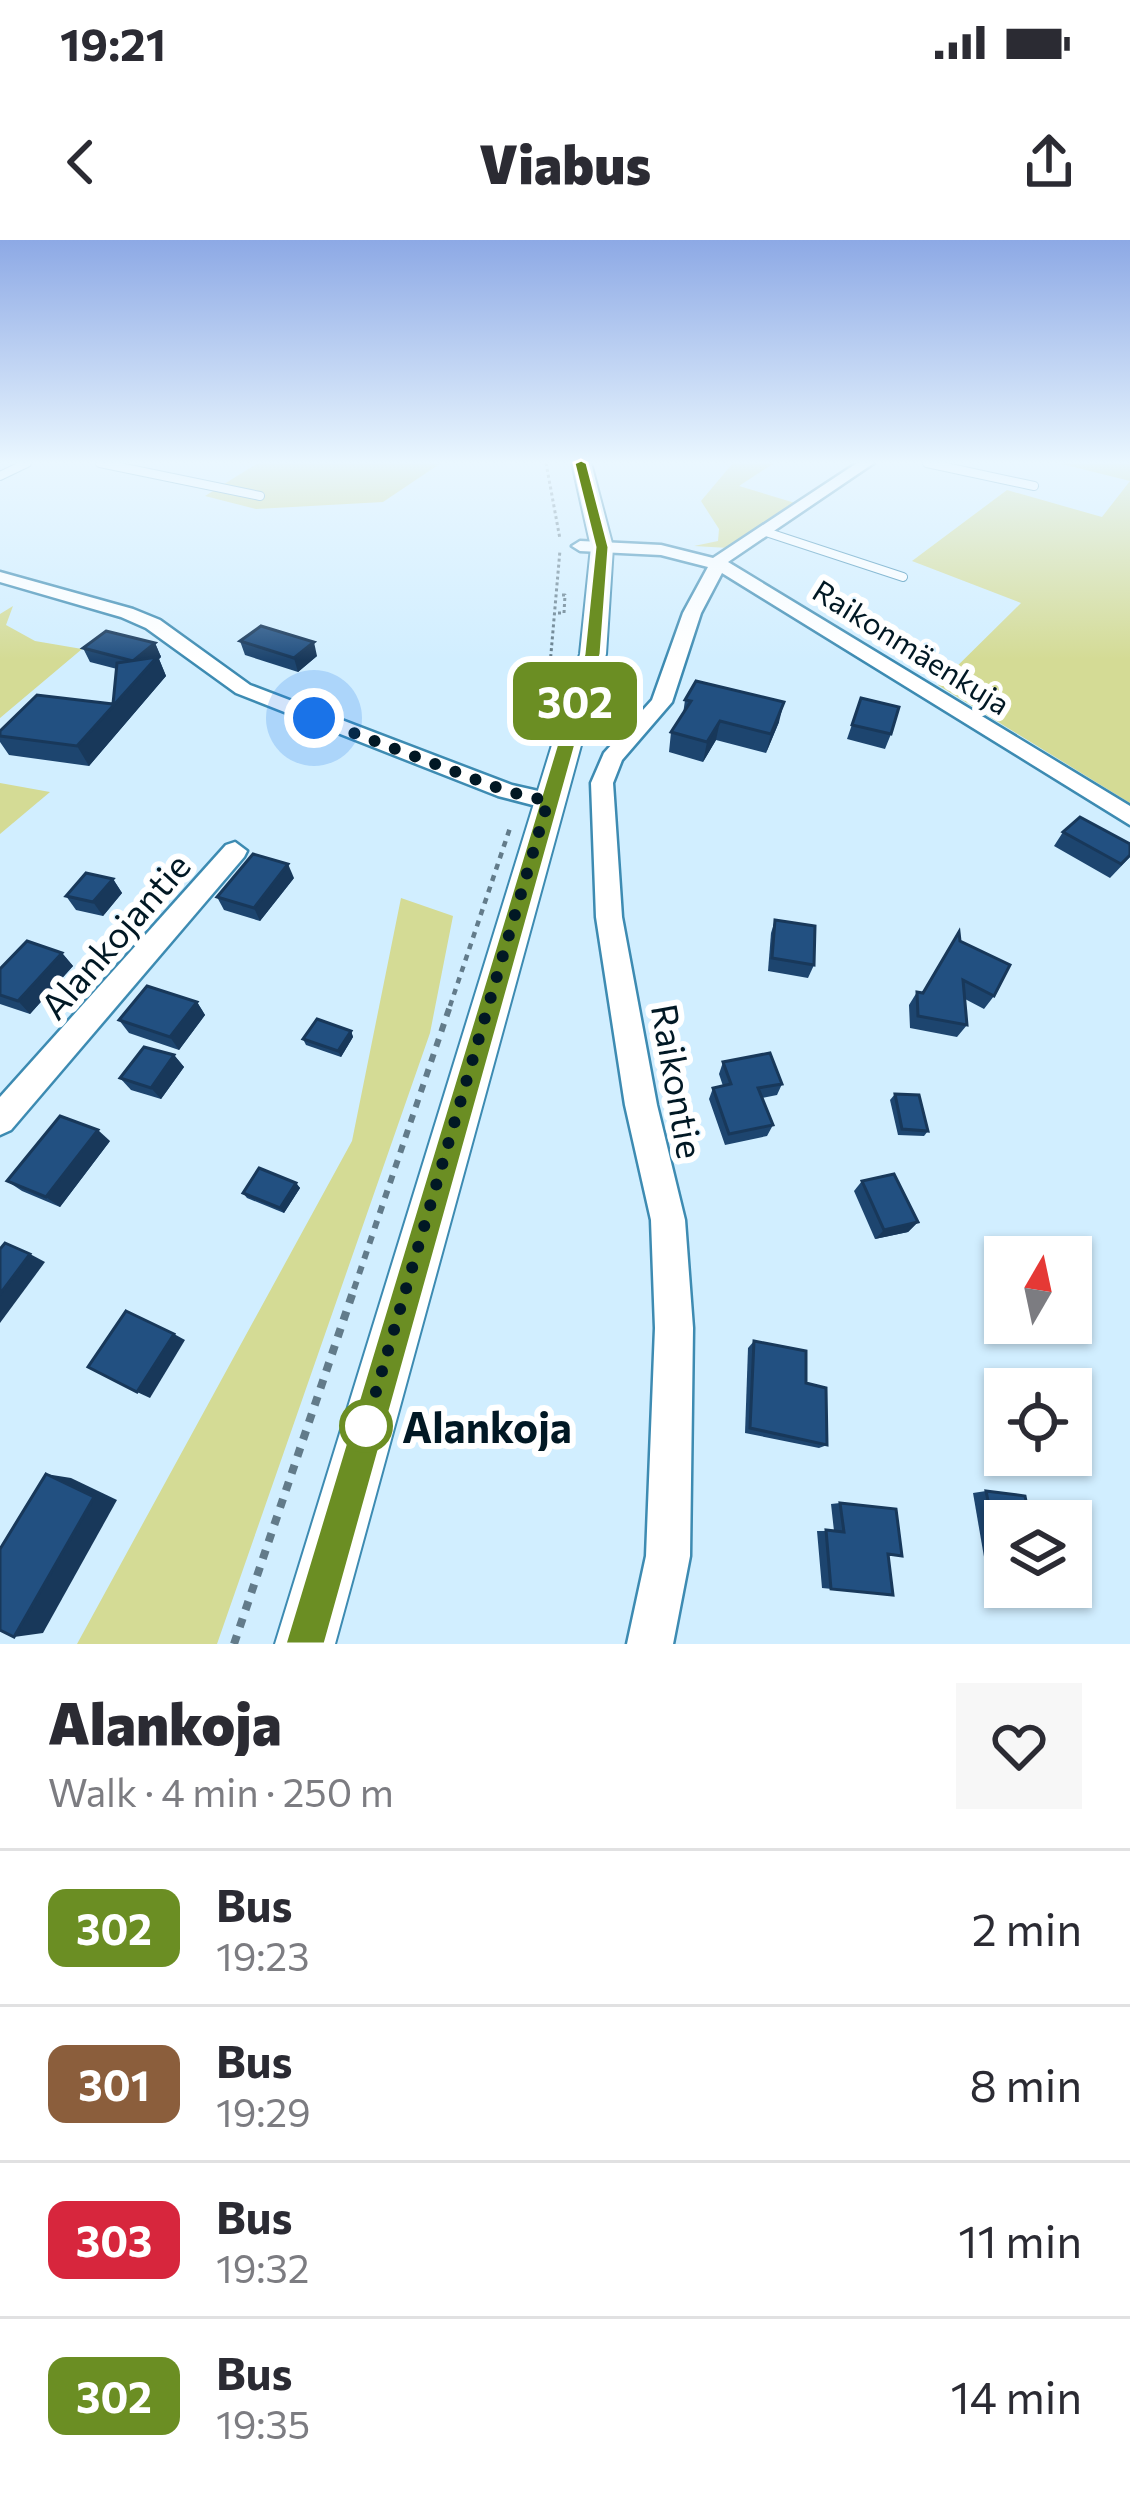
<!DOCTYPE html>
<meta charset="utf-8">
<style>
body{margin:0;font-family:Commissioner,sans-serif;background:#f7f7f7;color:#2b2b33;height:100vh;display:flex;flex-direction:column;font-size:45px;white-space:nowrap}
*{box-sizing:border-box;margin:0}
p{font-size:39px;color:#7c7c81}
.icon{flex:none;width:66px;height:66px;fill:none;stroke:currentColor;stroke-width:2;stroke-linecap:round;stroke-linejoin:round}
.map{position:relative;height:1404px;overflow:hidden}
.panel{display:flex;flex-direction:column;background:#fff;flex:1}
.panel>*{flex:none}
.badge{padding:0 24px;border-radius:18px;font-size:42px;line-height:78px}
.needle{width:78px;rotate:9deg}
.tools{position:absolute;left:984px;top:996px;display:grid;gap:24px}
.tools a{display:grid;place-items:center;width:108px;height:108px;border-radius:0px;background:#fff;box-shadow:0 3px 9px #0004;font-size:60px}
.you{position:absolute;width:60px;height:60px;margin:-30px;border:9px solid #fff;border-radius:50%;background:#1a73e8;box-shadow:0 0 0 18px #1a73e833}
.map>.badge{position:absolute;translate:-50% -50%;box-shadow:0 0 0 6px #fff}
.round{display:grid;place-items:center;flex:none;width:126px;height:126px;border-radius:0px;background:#f7f7f7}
.headline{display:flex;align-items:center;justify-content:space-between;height:204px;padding:0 48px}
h1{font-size:57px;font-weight:800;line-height:90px}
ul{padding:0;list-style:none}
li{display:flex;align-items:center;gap:36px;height:156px;padding:0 48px;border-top:3px solid #e1e1e2}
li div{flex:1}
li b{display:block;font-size:45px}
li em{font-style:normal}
li .badge{min-width:132px;font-weight:700;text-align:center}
.status{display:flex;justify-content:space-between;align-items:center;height:84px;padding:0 60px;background:#fff;direction:ltr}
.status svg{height:33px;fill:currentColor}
header{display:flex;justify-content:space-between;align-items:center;height:156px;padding:0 48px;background:#fff;font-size:54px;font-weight:800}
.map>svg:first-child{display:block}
</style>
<div class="status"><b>19:21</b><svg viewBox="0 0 49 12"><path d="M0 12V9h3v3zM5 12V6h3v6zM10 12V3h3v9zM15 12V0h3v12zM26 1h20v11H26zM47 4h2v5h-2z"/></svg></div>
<header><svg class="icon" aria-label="back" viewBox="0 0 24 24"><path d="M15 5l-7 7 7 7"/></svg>Viabus<svg class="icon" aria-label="share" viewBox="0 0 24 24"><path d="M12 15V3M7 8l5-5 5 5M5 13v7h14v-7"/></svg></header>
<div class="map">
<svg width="1130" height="1404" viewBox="0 0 1130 1404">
<rect width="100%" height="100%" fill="#d1eeff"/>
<!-- green -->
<g fill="#d4db95">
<polygon points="258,223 441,223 383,262 256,269 205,256"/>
<polygon points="733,223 774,223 739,246 795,263 729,308 694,306 718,301 719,289 701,261"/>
<polygon points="1058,223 1130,223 1130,563 938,445 1021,363 912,321 1007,250 1102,277 1130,241"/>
<polygon points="13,366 6,385 35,401 82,409 0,478 0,374"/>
<polygon points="0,543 50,552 0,594"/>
<polygon points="401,658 453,676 430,793 217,1404 77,1404 352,901"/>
</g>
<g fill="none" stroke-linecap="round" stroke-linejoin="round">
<!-- lane casing -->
<g stroke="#3d8bb2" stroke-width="10">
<g id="lane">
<polyline points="100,223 260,256"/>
<polyline points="927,223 1034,246"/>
<polyline points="0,236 27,223"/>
<polyline points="766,292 903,337"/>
</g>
</g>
<!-- street casing -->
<g stroke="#3d8bb2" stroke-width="5">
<g id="street">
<polygon points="857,223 874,223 728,322 1130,566 1130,585 722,333 701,373 672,462 622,520 613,543 622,677 657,865 685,980 693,1088 690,1316 673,1404 627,1404 646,1316 655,1088 651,980 625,865 596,677 591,543 604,513 652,460 683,373 708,327 661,315 580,311 572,306 580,301 661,305 713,318"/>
<polygon points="0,332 133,369 160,380 250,445 512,545 556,555 560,561 548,569 498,556 236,453 146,388 121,377 0,342"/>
<polygon points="235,602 247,611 244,617 11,890 0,895 0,857 226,605"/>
</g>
</g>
<!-- secondary casing -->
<g stroke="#3d8bb2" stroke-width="4">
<polygon id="secondary" points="572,223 591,223 613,307 606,414 335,1404 275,1404 580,414 591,307"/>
</g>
<!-- path-far3 -->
<g stroke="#627b8a" stroke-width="3" stroke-dasharray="3 3" stroke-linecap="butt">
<polyline points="546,223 560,299"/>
<polyline points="558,373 564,373 565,355 560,355"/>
<polyline points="546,471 560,310"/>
</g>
<!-- path-far2 -->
<polyline stroke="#627b8a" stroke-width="4.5" stroke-dasharray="6 6" stroke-linecap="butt" points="450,766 511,585"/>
<!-- path-far1 -->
<polyline stroke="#627b8a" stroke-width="6" stroke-dasharray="8 8" stroke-linecap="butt" points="354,1049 451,763"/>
<!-- path -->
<polyline stroke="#627b8a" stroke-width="8" stroke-dasharray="9 9" stroke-linecap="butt" points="234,1404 355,1046"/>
<!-- lane -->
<use href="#lane" stroke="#fff" stroke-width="8"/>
<!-- street -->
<use href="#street" fill="#fff" fill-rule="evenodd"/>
<!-- secondary -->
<use href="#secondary" fill="#fff" fill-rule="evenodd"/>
</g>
<!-- wall -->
<g fill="#1d456f">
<polygon points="240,401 317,416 298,432 245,415"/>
<polygon points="155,403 161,417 159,419 166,436 89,526 9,515 0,502 0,491 113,464 117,429 90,422 83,408"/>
<polygon points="861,458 891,494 885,509 847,499"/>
<polygon points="685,460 779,482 766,513 716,500 703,522 669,512 671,492 683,474"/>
<polygon points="1063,592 1130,604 1130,617 1110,638 1054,606"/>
<polygon points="294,638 260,681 224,670 217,657"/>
<polygon points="113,639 122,653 103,676 76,670 66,656"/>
<polygon points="775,680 814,725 808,738 768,731 771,693"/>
<polygon points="960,701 994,756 984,769 965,759 967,785 957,797 910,788 909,765 917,752 922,753"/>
<polygon points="62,713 73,726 30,774 0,764 0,729"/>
<polygon points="197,762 205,775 179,810 129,793 119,780"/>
<polygon points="351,791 353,797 341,817 306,805 303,799"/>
<polygon points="174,815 184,827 161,859 131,850 120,838"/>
<polygon points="723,822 782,844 777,855 762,858 773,885 767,896 725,905 709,859 713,848 723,846 719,834"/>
<polygon points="895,854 928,891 924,896 898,895 890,860"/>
<polygon points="110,901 60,967 22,951 7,941"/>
<polygon points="862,941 918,982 908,992 875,999 854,951"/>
<polygon points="296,943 300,948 284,973 247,958 243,953"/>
<polygon points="754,1101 806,1143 827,1205 819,1208 745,1193 748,1108"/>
<polygon points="986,1251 1005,1281 1005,1342 988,1340 973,1253"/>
<polygon points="840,1263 902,1316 888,1315 893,1355 822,1348 817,1291 834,1291 831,1264"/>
</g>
<!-- shaded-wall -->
<g fill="#18385a">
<polygon points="314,402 317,416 298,432 294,418"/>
<polygon points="155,403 161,417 159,419 166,436 89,526 77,506 145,431 133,421"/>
<polygon points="784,462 779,482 766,513 771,494"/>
<polygon points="720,481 716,500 703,522 707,502"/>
<polygon points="288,624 294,638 260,681 254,668"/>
<polygon points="113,639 122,653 103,676 93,662"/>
<polygon points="62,713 73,726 30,774 18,761"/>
<polygon points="197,762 205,775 179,810 170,797"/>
<polygon points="351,791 353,797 341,817 338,811"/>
<polygon points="174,815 184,827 161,859 151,848"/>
<polygon points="98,890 110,901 60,967 46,957"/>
<polygon points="296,943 300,948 284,973 280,968"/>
<polygon points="918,982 908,992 875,999 884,990"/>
<polygon points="30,1014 45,1022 0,1083 0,1054"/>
<polygon points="174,1094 185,1100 150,1158 137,1152"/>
<polygon points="46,1234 71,1238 117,1260 43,1393 14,1397"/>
</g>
<!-- building -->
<g fill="#225081" stroke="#18385a" stroke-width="3">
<polygon points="261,386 314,402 294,418 240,401"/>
<polygon points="106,391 155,403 133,421 83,408"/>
<polygon points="157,417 77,506 0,496 0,491 37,455 113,464 117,423"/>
<polygon points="696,441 784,462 771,494 720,481 707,502 671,492 691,461 685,460"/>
<polygon points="861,458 899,467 891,494 852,485"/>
<polygon points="1080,577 1130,604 1130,615 1121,624 1063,592"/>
<polygon points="253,614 288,624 254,668 217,657"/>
<polygon points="86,633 113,639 93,662 66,656"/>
<polygon points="775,680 815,686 814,725 772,718"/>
<polygon points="959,692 960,701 1010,725 994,756 963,740 967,785 918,776 917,752 923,753"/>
<polygon points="27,701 62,713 18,761 0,755 0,729"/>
<polygon points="147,746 197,762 170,797 119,780"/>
<polygon points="317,779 351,791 338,811 303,799"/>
<polygon points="144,807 174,815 151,848 120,838"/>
<polygon points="770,813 782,844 758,848 773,885 729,894 713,848 731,844 723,822"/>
<polygon points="895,854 919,855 928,891 902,889"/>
<polygon points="60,876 98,890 46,957 7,941"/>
<polygon points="259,928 296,943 280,968 243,953"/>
<polygon points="894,934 918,982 884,990 862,941"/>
<polygon points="5,1003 30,1014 0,1054 0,1009"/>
<polygon points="126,1071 174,1094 137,1152 88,1127"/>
<polygon points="754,1101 806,1111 806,1143 826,1148 827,1205 750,1188"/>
<polygon points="46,1234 94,1257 14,1397 0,1390 0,1309"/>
<polygon points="986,1251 1025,1256 1030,1281 1005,1281 1005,1341"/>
<polygon points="840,1263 896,1269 902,1316 888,1314 893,1355 831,1349 826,1290 844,1292"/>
</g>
<!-- sky -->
<linearGradient id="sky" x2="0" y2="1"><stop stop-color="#8da9e5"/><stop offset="0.53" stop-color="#eaf7ff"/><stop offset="1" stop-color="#eaf7ff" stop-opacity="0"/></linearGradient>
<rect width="1130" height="420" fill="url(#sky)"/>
<!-- line -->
<polygon fill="#6b8e23" stroke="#fff" stroke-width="3" points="581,220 587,223 609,307 601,414 325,1404 285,1404 584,414 595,307 574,223"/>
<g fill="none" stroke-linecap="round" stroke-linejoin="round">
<!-- walk -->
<polyline stroke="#011824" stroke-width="12" stroke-dasharray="0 21.6" points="314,478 506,551 548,561 366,1186"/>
</g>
<!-- markers -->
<circle fill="#fff" stroke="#6b8e23" stroke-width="6" cx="366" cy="1186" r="24"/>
<g text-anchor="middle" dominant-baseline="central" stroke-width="12" stroke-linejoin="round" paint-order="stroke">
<!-- far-street labels -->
<g font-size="30" fill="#011824" stroke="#fff">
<text transform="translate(912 406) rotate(32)">Raikonmäenkuja</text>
</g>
<!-- street labels -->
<g font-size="36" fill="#011824" stroke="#fff">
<text transform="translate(114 695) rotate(-49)">Alankojantie</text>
<text transform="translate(679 841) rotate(80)">Raikontie</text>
</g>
<!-- near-stop labels -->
<g font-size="42" font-weight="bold" fill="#011824" stroke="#fff" text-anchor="start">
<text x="402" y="1186">Alankoja</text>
</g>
</g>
</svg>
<div class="tools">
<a><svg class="needle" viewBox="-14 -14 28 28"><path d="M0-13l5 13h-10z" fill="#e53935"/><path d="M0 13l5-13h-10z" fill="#7c7c81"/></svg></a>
<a><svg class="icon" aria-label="locate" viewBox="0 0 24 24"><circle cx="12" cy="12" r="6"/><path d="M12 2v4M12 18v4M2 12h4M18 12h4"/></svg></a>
<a><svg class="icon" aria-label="layers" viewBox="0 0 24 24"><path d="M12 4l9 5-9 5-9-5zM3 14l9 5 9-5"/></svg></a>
</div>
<div class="you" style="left:314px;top:478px"></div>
<b class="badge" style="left:575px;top:461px;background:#6b8e23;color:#fff">302</b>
</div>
<section class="panel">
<div class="headline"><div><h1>Alankoja</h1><p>Walk · 4 min · 250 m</p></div><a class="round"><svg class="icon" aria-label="heart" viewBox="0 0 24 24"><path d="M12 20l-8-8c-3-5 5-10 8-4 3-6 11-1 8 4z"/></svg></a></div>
<ul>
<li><span class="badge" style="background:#6b8e23;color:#fff">302</span><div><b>Bus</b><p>19:23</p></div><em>2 min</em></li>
<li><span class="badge" style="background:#8b5e3c;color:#fff">301</span><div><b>Bus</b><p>19:29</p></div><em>8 min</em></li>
<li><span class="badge" style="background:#d7263d;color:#fff">303</span><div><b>Bus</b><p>19:32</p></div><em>11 min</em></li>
<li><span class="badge" style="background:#6b8e23;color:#fff">302</span><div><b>Bus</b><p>19:35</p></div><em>14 min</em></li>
</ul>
</section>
